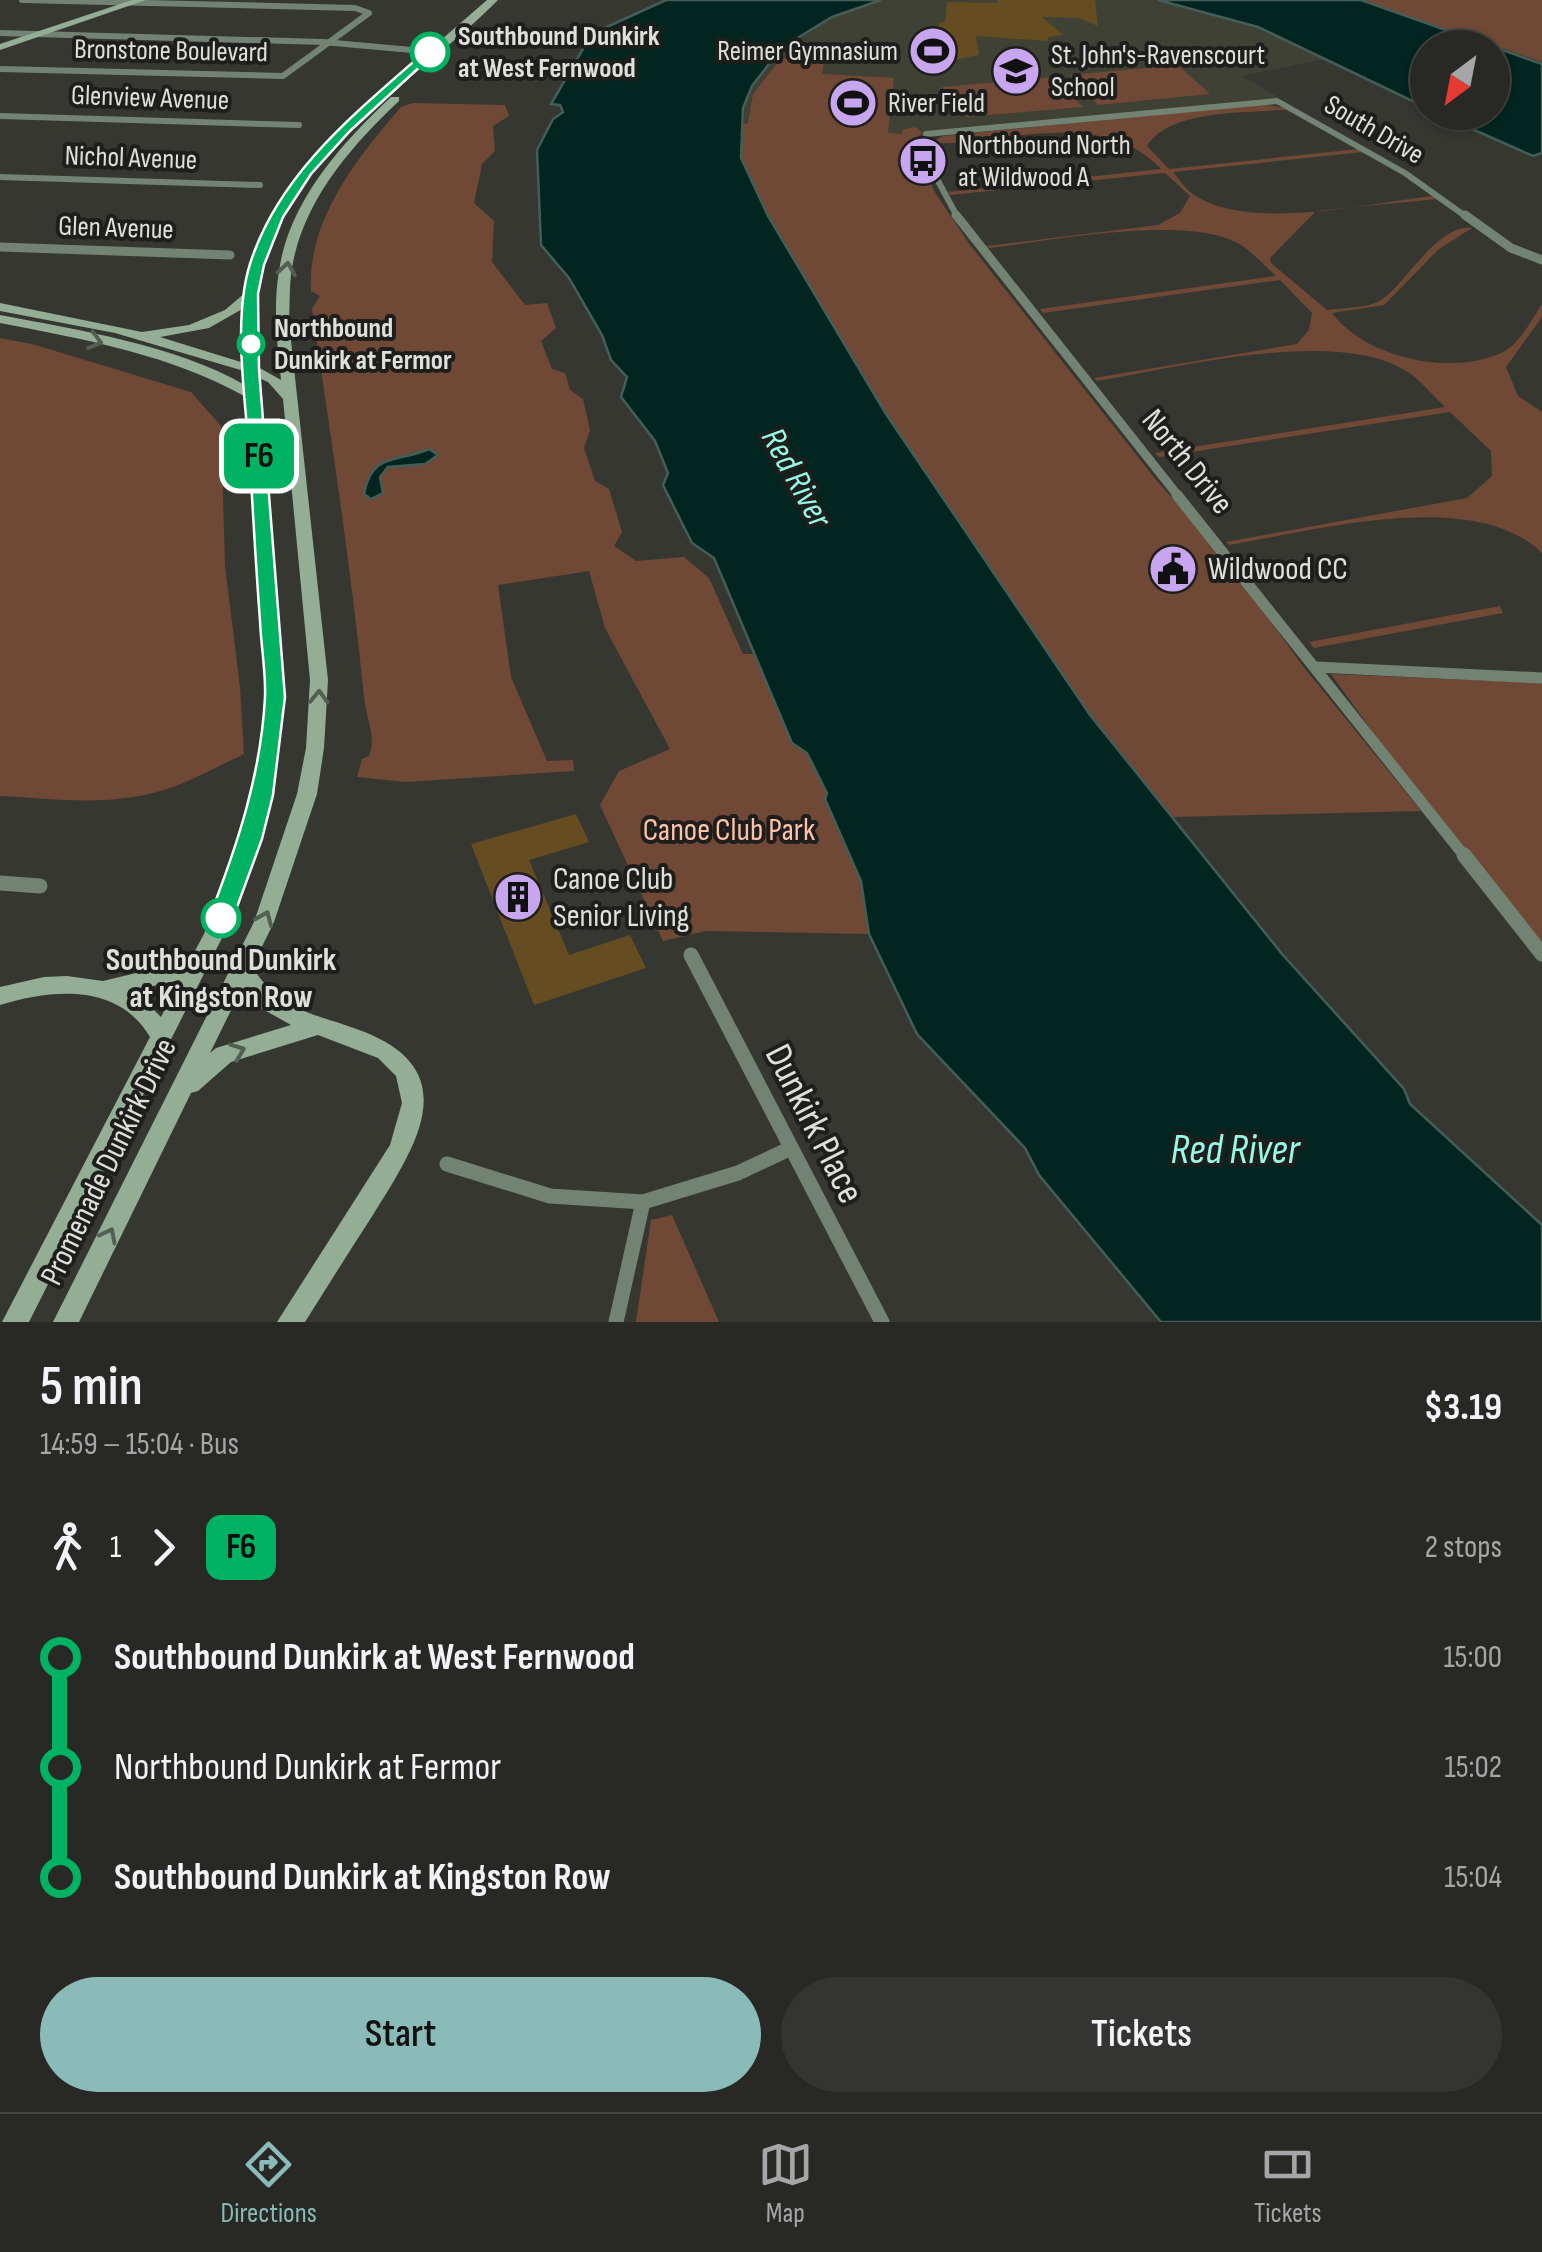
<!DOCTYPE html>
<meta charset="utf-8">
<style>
body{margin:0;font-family:"Sofia Sans Condensed",sans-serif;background:#343532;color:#f1f3f6;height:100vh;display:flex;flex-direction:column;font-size:38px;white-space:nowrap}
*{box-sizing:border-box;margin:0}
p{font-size:32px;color:#a5a6a7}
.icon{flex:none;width:55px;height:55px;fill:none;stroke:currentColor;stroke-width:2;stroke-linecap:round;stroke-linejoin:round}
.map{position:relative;height:1322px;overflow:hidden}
.panel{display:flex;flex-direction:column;background:#282925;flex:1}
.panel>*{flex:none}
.badge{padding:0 20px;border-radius:15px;font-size:35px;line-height:65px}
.needle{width:65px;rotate:212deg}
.tools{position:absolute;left:1410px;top:30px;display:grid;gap:20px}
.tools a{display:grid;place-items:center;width:100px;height:100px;border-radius:50%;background:#282925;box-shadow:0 2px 8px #0004,0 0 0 2px #444542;font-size:50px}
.map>.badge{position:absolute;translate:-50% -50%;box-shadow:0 0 0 5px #fff}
.legs{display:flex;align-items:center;gap:15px;height:110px;padding:0 40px;font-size:32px}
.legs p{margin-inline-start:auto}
.head{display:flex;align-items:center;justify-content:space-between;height:170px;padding:0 40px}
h1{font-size:55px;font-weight:600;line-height:75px}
.cta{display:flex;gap:20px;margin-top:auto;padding:20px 40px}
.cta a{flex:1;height:115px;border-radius:60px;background:#8bbbb9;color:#111;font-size:40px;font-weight:600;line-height:115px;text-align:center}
.cta a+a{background:#343532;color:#f1f3f6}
ul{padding:0 40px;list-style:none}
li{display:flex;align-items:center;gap:35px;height:110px;font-size:38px}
li i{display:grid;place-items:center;width:15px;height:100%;margin:0 12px;background:currentColor}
li i::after{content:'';width:25px;height:25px;margin:-12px;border:8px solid;border-radius:50%;background:#282925}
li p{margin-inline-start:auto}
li:first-child i{background:linear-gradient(#0000 50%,currentColor 0)}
li:last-child i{background:linear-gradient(currentColor 50%,#0000 0)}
.dock{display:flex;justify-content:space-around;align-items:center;height:140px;border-top:2px solid #444542;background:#282925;font-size:28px;color:#a5a6a7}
.dock a{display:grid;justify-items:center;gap:5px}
.dock .current{color:#8bbbb9}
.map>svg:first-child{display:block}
</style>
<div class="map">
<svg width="1542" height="1322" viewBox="0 0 1542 1322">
<rect width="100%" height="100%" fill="#363731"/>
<!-- built -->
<polygon fill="#3f4135" points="881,0 1158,0 1258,27 1330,58 1242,76 1278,97 1277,101 928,136 743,124 743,108 752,86 775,56 832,17"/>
<!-- green -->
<g fill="#704836">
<polygon points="1361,0 1542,0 1542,62"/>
<polygon points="781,58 824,61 822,74 894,78 888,133 901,134 904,129 916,127 922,133 916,139 934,191 970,245 1157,481 1225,558 1302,665 1421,811 1173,817 1090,715 886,414 768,216 741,158 743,124 748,123 753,94"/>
<polygon points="1178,65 1210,94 1098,105 1070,75"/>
<polygon points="1054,77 1083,107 966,117 942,87"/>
<path d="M413 103 505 105 509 116 493 126 495 151 482 164 474 203 494 221 492 262 525 305 547 303 556 328 541 341 552 369 565 373 570 390 583 399 590 430 584 448 595 481 609 489 622 532 614 546 636 561 684 557 709 578 743 654H755L792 743 807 752 827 793 825 799 861 881 869 934 706 931 663 941 600 805 619 771 670 749 605 628 589 571 498 585 511 677 547 761 573 760 574 771 405 782 357 777 362 759 369 756C377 736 366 719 364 697 351 567 331 438 312 309L320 296 311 291C307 220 357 158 401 107Z"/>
<path d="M1262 104 1291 109C1249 114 1171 108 1147 146L1169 169 1359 149 1364 152 1173 172C1179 179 1186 190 1194 195 1250 232 1369 203 1433 196L1437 199 1316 211 1270 258 1271 263 1327 310C1342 308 1368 308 1381 300 1407 283 1437 224 1472 228L1439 249 1384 305 1332 313C1366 358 1451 377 1503 352 1520 344 1532 319 1542 304V317L1506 367 1518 396 1542 412V553C1473 486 1315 531 1229 545L1226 542 1467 498 1492 476 1491 451 1450 412 1159 457 1155 453 1445 407C1434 397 1424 384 1412 375 1344 324 1177 368 1097 381L1094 378 1297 344 1309 330 1312 313 1280 280 1043 313 1040 309 1276 276C1265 266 1253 253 1241 245 1189 213 1050 241 989 248L987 246 1158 225 1180 213 1190 196 1165 173 950 195 948 192 1161 169C1113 118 1039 134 976 140 962 142 943 145 931 142L943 136Z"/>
<path d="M0 338 32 344 191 392 221 426 225 566 240 687 244 754C216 767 187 784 157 792 106 806 52 799 0 796Z"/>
<polygon points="1500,606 1503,613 1314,648 1309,642"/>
<polygon points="1331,674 1542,683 1542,954 1429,810"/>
<polygon points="672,1215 719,1322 636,1322 651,1220"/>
</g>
<!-- water -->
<g fill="#022520" stroke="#445d58" stroke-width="2.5">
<polygon points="666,0 881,0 832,17 791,42 775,56 752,86 743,108 741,158 768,216 886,414 1090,715 1282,954 1404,1089 1410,1104 1542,1225 1542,1322 1161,1322 1039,1175 1025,1148 917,1034 869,934 861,881 825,799 827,793 807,753 792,743 714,558 692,543 663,485 668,473 655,441 621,397 627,377 611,360 602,335 569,278 541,245 537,150 553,119 563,112 560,105 551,104 587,42 601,34 598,31"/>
<polygon points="1158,0 1361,0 1542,64 1542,153 1533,156 1436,113 1492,112 1492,48 1428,48 1427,108 1258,27"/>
<path d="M429 449 438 455 425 464 388 467 380 477 383 493 371 499 364 494C372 451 398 463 429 449Z"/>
</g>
<!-- building -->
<g fill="#664d21">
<polygon points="997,0 1095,0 1098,26 1078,18 1042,17 1063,35 1048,37 1048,41 976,36 979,55 952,60 912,56 913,44 937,45 939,23 945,22 947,2 997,3"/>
<polygon points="1174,556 1190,574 1183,575 1184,582 1169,584 1152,559"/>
<polygon points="576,814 589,842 529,860 569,955 630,935 646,968 534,1005 471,844"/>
</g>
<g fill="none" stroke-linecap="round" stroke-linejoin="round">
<!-- minor-far3 -->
<g stroke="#728373" stroke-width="6">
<polyline points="0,33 323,42 445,53"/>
<polyline points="0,69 283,76 369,13 355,8 22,0"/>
<polyline points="0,116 299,125"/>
<polyline points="0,177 260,185"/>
<polyline points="958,218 937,179 926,134 1277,101 1405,173 1468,218"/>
</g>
<!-- minor-far2 -->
<g stroke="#728373" stroke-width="9">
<polyline points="956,215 1179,497"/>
<polyline points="1465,215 1511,248 1542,260"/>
<polyline points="0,247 230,255"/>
</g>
<!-- minor-far1 -->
<g stroke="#728373" stroke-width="11">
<polyline points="1177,495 1466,858"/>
<polyline points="1316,667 1542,678"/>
</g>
<!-- minor -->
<g stroke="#728373" stroke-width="15">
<polyline points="1464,855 1542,954"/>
<polyline points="0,883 40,886"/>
<polyline points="691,955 882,1322"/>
<polyline points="447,1164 550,1196 643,1202 738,1173 789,1149"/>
<polyline points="616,1322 643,1202"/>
</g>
<!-- secondary -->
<g fill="#93ae95" fill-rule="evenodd">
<polygon points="132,0 146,0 0,50 0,44"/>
<path d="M487 0H498C411 88 278 156 258 290 255 315 258 342 258 367L281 380C277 343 273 307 279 271 289 201 342 143 391 97H399V101C351 146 303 201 292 268 289 286 290 304 289 322L328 680 324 748 317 794 274 922 252 967C282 1013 315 1013 362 1031 469 1072 413 1150 371 1218 349 1252 327 1287 305 1322H277L390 1145 402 1103 396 1076 378 1058 318 1035 231 1062 198 1091 191 1093 79 1322H53L254 922 297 794 306 748 310 680 283 399 268 382 259 378 284 697 272 795 261 839 224 934 29 1322H2L150 1037C118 983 53 989 0 1005V987L44 977 67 976 103 981 190 960 204 934 241 839 252 795 266 697 246 397C172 355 83 339 0 323V315C79 330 175 345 245 385L244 371 115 333 0 311V303L142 332 189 325 225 310 245 293 251 265 275 209 302 170 343 125ZM244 308V363L160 337 209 328ZM180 980 161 1017 140 996 131 991ZM242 988 252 1003 291 1025 216 1048 210 1053Z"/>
</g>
</g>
<!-- one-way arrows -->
<defs><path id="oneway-chevron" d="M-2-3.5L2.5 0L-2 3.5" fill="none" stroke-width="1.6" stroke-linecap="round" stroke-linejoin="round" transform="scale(2.5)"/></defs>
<g stroke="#535f52">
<use href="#oneway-chevron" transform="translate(287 269) rotate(-81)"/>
<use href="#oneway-chevron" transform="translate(95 341) rotate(15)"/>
<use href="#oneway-chevron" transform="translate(319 697) rotate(-88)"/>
<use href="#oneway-chevron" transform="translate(265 918) rotate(-67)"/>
<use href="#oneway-chevron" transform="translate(238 1051) rotate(-21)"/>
<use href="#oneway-chevron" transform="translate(109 1235) rotate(-63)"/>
</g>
<!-- line-1 -->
<path fill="#00b262" stroke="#fff" stroke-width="2.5" d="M427 50 436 52 350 131 311 174 283 217 264 265 258 294 259 369 285 697 273 795 262 839 233 918 221 927 209 918C237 846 261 775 265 697 266 672 261 646 260 621 256 568 253 515 250 462 246 403 232 321 250 264 279 172 358 111 427 50Z"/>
<!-- icons -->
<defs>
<g id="stadium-disc" transform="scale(2.5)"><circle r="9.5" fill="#c8a6ef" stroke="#1e1e1c"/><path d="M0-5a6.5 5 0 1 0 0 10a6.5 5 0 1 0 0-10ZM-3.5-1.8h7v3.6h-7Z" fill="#111"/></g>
<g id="school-disc" transform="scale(2.5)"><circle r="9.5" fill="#c8a6ef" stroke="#1e1e1c"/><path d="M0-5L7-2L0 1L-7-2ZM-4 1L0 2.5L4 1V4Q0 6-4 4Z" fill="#111"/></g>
<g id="bus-disc" transform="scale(2.5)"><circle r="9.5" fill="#c8a6ef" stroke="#1e1e1c"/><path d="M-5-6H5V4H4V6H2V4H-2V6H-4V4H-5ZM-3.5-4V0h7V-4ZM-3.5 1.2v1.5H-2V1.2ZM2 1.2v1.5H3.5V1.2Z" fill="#111"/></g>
<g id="civic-disc" transform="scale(2.5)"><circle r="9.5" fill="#c8a6ef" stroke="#1e1e1c"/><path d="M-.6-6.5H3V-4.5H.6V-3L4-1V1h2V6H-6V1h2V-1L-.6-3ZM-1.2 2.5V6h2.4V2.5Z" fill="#111"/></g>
<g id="building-disc" transform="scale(2.5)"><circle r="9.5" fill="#c8a6ef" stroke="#1e1e1c"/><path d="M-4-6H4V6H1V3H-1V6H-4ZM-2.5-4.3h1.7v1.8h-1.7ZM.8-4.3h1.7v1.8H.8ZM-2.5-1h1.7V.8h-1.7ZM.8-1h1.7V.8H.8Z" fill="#111"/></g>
</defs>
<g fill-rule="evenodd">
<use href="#stadium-disc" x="933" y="51"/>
<use href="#school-disc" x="1016" y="71"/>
<use href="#stadium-disc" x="853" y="103"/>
<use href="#bus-disc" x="923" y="161"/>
<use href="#civic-disc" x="1173" y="569"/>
<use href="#building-disc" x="518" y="897"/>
</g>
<!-- markers -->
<g fill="#fff" stroke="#00b262" stroke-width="5">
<circle cx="430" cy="52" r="18"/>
<circle cx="251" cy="344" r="12"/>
<circle cx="221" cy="918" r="18"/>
</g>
<g text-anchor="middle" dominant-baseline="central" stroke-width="8" stroke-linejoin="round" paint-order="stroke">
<!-- far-stop labels -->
<g font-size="28" font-weight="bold" fill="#dfe0dc" stroke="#1e1e1c" text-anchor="start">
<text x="458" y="36">Southbound Dunkirk<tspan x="458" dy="32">at West Fernwood</tspan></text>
<text x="274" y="328">Northbound<tspan x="274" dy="32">Dunkirk at Fermor</tspan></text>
</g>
<!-- far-street labels -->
<g font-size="28" fill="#dfe0dc" stroke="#1e1e1c">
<text transform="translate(171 51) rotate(1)">Bronstone Boulevard</text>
<text transform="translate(150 98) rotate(2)">Glenview Avenue</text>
<text transform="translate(1374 130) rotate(30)">South Drive</text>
<text transform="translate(131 158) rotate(2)">Nichol Avenue</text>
<text transform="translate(116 228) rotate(2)">Glen Avenue</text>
</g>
<!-- far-poi labels -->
<g font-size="28" fill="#dfe0dc" stroke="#1e1e1c" text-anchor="start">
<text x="898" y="51" text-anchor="end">Reimer Gymnasium</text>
<text x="1051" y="55">St. John's-Ravenscourt<tspan x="1051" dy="32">School</tspan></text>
<text x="888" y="103">River Field</text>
<text x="958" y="145">Northbound North<tspan x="958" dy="32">at Wildwood A</tspan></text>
</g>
<!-- street labels -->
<g font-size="32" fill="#dfe0dc" stroke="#1e1e1c">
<text transform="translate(1187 462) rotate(51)">North Drive</text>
<text transform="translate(109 1162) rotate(-64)">Promenade Dunkirk Drive</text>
</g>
<!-- poi labels -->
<g font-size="32" fill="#dfe0dc" stroke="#1e1e1c" text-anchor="start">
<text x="1208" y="569">Wildwood CC</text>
<text x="553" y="879">Canoe Club<tspan x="553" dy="37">Senior Living</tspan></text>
</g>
<!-- park labels -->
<g font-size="32" fill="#fec2a6" stroke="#1e1e1c">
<text x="729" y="830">Canoe Club Park</text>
</g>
<!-- stop labels -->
<g font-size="32" font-weight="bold" fill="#dfe0dc" stroke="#1e1e1c">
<text x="221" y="960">Southbound Dunkirk<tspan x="221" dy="37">at Kingston Row</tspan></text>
</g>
<!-- water labels -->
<g font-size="35" font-style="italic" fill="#95fae8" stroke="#1e1e1c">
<text transform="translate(796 478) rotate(61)">Red River</text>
</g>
<!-- near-street labels -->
<g font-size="38" fill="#dfe0dc" stroke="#1e1e1c">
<text transform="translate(814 1124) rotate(63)">Dunkirk Place</text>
</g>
<!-- near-water labels -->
<g font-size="42" font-style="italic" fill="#95fae8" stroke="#1e1e1c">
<text x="1235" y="1150">Red River</text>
</g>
</g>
</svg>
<div class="tools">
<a><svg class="needle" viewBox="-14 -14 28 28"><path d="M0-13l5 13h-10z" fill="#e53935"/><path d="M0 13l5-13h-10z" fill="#a5a6a7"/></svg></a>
</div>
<b class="badge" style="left:259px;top:456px;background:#00b262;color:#111">F6</b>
</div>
<section class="panel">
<div class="head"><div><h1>5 min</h1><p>14:59 – 15:04 · Bus</p></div><b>$3.19</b></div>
<div class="legs"><svg class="icon" aria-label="walk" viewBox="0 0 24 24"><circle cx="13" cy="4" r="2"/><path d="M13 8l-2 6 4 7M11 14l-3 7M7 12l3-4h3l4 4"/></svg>1<svg class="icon" aria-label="forward" viewBox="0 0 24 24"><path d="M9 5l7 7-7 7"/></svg><b class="badge" style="background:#00b262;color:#111">F6</b><p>2 stops</p></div>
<ul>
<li><i style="color:#00b262"></i><b>Southbound Dunkirk at West Fernwood</b><p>15:00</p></li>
<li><i style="color:#00b262"></i><span>Northbound Dunkirk at Fermor</span><p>15:02</p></li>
<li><i style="color:#00b262"></i><b>Southbound Dunkirk at Kingston Row</b><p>15:04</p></li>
</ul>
<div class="cta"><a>Start</a><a>Tickets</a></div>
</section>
<nav class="dock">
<a class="current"><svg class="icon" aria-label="directions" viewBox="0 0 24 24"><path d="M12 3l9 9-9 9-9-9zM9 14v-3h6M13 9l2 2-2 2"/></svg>Directions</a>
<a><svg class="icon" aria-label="map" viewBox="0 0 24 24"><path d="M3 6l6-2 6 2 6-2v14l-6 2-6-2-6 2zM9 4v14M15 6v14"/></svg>Map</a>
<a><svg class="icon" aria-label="tickets" viewBox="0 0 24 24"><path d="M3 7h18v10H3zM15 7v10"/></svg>Tickets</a>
</nav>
